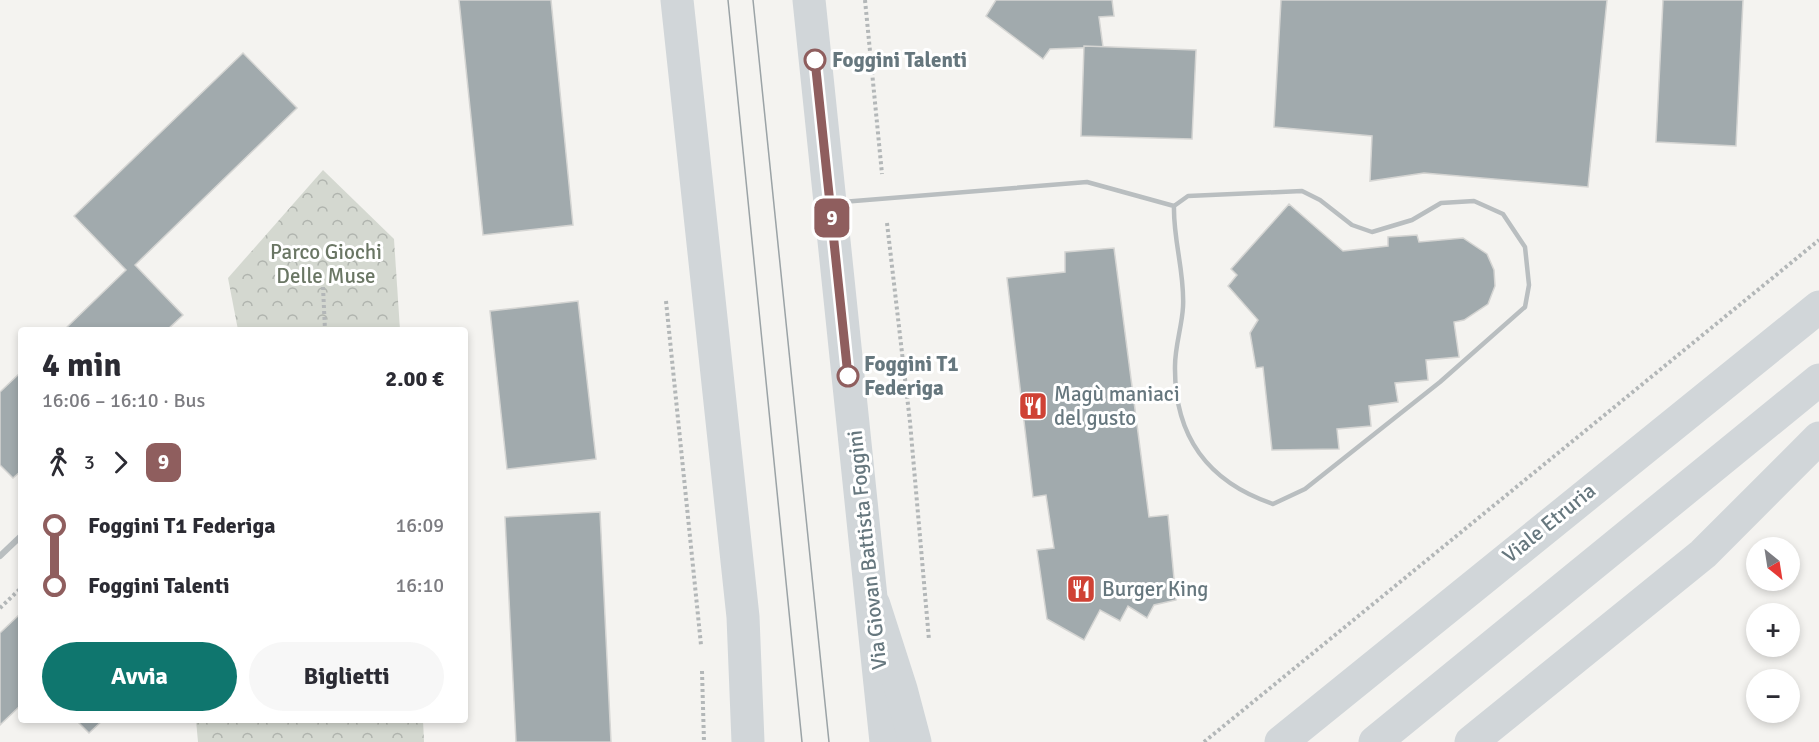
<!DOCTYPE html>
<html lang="it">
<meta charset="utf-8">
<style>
body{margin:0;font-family:Signika,sans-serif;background:#f7f7f7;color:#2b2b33;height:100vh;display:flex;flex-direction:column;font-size:22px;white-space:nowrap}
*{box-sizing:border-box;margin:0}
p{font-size:20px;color:#7c7c81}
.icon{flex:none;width:33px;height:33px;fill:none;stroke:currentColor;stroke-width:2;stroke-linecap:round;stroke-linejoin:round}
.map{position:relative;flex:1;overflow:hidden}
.details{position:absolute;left:18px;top:327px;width:450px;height:396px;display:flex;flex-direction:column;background:#fff;border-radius:6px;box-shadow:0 3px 9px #0003}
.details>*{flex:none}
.badge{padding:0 12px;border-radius:9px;font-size:21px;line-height:39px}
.needle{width:39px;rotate:150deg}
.fabs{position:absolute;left:1746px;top:537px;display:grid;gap:12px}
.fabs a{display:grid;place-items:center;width:54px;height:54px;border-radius:50%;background:#fff;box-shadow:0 3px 9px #0003;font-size:30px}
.map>.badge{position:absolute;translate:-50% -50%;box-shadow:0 0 0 3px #fff}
.legs{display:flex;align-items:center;gap:9px;height:66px;padding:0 24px;font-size:20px}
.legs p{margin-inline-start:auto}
.summary{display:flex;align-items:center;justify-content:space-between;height:102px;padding:0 24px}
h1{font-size:33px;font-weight:700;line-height:45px}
.action{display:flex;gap:12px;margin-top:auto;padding:12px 24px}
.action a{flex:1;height:69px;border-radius:36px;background:#0f766e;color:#fff;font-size:24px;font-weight:700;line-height:69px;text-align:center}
.action a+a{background:#f7f7f7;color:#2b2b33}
ul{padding:0 24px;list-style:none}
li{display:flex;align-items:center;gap:21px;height:60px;font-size:22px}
li i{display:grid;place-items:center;width:9px;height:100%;margin:0 8px;background:currentColor}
li i::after{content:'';width:15px;height:15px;margin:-8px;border:4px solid;border-radius:50%;background:#fff}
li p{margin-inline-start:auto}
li:first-child i{background:linear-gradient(#0000 50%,currentColor 0)}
li:last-child i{background:linear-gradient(currentColor 50%,#0000 0)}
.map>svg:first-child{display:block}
</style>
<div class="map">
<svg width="1819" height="742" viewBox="0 0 1819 742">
<defs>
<pattern id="park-crowns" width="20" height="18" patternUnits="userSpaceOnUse" patternTransform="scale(1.5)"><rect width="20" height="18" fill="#d4d8d0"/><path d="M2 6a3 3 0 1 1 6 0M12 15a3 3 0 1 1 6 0" fill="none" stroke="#b0b4ae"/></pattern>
</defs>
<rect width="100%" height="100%" fill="#f4f3f0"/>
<!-- park -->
<g fill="url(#park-crowns)">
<polygon points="323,170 394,239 400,330 238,330 228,278"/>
<polygon points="196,720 423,720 424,742 198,742"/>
</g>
<!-- building -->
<g fill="#a1aaad" stroke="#d5d5d3" stroke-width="1.5">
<polygon points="459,0 551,0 573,225 483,235"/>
<polygon points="996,0 1112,0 1114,16 1099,17 1103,47 1050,49 1043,59 986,16"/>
<polygon points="1281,0 1607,0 1588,187 1424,173 1370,181 1372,136 1274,127"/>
<polygon points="1663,0 1743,0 1736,146 1656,142"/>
<polygon points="1084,46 1196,50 1192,139 1081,136"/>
<polygon points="243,53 297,108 135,265 183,315 167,330 64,330 126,270 74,216"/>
<polygon points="1289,204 1343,251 1388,246 1388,237 1417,235 1419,242 1463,238 1487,254 1494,270 1495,286 1488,304 1464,320 1454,322 1459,357 1426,360 1428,380 1395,383 1398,402 1369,406 1371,426 1337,429 1339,449 1272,450 1263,367 1256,368 1250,333 1258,320 1228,286 1237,275 1231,269"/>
<polygon points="1114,248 1149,517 1168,515 1176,600 1154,605 1147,618 1128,606 1120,621 1100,610 1084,640 1047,619 1037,550 1054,548 1046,495 1033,497 1007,278 1065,272 1065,252"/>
<polygon points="578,301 596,459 507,469 490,311"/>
<polygon points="21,372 21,471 13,478 0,465 0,392"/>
<polygon points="600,512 611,742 516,742 505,517"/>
<polygon points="21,613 21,705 0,725 0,633"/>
<polygon points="76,720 103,720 89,733"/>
</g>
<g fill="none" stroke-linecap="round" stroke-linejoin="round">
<!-- path -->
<g stroke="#b3b7b8" stroke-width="4" stroke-dasharray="3 3" stroke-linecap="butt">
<polyline points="865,0 882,174"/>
<polyline points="887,223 910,422 929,640"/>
<polyline points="323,287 325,330"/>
<polyline points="666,301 701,645"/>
<polyline points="0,608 21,588"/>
<polyline points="702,671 704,742"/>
<polyline points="1204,742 1819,240"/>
</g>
<!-- lane -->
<path stroke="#b9bec0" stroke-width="4.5" d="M842 202 1087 182 1174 206 1188 196 1302 191 1320 200 1352 225 1372 232 1412 220 1441 203 1474 201 1503 214 1525 247 1529 285 1525 307 1440 382 1305 489 1273 504C1208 482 1174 436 1175 366 1175 346 1182 326 1183 307 1185 273 1173 240 1174 206"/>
<!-- street -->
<polyline stroke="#b9bec0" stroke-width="6" points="0,556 21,536"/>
<!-- secondary -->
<g stroke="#d1d6d9" stroke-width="33">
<polyline points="677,0 743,617 748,742"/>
<polyline points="809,0 886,742"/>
</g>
<!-- primary -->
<g stroke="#d1d6d9" stroke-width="33">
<polyline points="874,605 901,689 915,742"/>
<polyline points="1281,742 1819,307"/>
<polyline points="1375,742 1819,380"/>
<polyline points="1471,742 1703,554 1819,438"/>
</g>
<!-- tram -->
<g stroke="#9ba3a6" stroke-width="1.5">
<polyline points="728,0 802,742"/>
<polyline points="753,0 829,742"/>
</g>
</g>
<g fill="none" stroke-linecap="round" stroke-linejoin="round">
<!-- line-1 casing -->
<g stroke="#fff" stroke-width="14">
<polyline id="line-1" points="815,60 848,376"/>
</g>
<!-- line-1 -->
<use href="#line-1" stroke="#8f5e5e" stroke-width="9"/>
</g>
<!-- icons -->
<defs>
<g id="restaurant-square" transform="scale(1.5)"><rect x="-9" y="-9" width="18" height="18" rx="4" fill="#cf4235" stroke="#fff"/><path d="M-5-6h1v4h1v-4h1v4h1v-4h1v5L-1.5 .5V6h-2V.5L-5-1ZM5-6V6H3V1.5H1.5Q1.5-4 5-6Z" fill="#fff"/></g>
</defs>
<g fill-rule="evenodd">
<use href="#restaurant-square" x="1033" y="406"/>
<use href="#restaurant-square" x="1081" y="589"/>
</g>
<!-- markers -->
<g fill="#fff" stroke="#8f5e5e" stroke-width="3">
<circle cx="815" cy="60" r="10"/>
<circle cx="848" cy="376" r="10"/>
</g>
<g text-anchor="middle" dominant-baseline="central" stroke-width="6" stroke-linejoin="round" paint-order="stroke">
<!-- stop labels -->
<g font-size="21" font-weight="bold" fill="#66777e" stroke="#fff" text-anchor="start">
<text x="832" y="60">Foggini Talenti</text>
<text x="864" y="364">Foggini T1<tspan x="864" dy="24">Federiga</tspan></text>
</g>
<!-- park labels -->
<g font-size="21" fill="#6a7664" stroke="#fff">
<text x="326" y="252">Parco Giochi<tspan x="326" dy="24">Delle Muse</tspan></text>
</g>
<!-- poi labels -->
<g font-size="21" fill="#66777e" stroke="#fff" text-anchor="start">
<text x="1054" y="394">Magù maniaci<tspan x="1054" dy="24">del gusto</tspan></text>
<text x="1102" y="589">Burger King</text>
</g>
<!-- street labels -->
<g font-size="21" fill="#66777e" stroke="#fff">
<text transform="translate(1549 523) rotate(-39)">Viale Etruria</text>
<text transform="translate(867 550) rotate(-96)">Via Giovan Battista Foggini</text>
</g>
</g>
</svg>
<div class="fabs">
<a><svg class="needle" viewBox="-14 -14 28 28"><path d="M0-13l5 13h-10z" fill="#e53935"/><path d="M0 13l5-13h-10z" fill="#7c7c81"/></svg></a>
<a>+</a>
<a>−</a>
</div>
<b class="badge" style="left:832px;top:218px;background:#8f5e5e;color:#fff">9</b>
<section class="details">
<div class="summary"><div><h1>4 min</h1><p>16:06 – 16:10 · Bus</p></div><b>2.00 €</b></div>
<div class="legs"><svg class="icon" aria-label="walk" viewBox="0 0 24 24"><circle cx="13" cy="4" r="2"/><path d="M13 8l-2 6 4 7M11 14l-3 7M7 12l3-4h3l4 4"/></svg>3<svg class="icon" aria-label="forward" viewBox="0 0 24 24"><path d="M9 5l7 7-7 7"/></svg><b class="badge" style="background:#8f5e5e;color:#fff">9</b></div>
<ul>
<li><i style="color:#8f5e5e"></i><b>Foggini T1 Federiga</b><p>16:09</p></li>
<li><i style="color:#8f5e5e"></i><b>Foggini Talenti</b><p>16:10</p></li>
</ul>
<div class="action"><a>Avvia</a><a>Biglietti</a></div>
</section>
</div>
